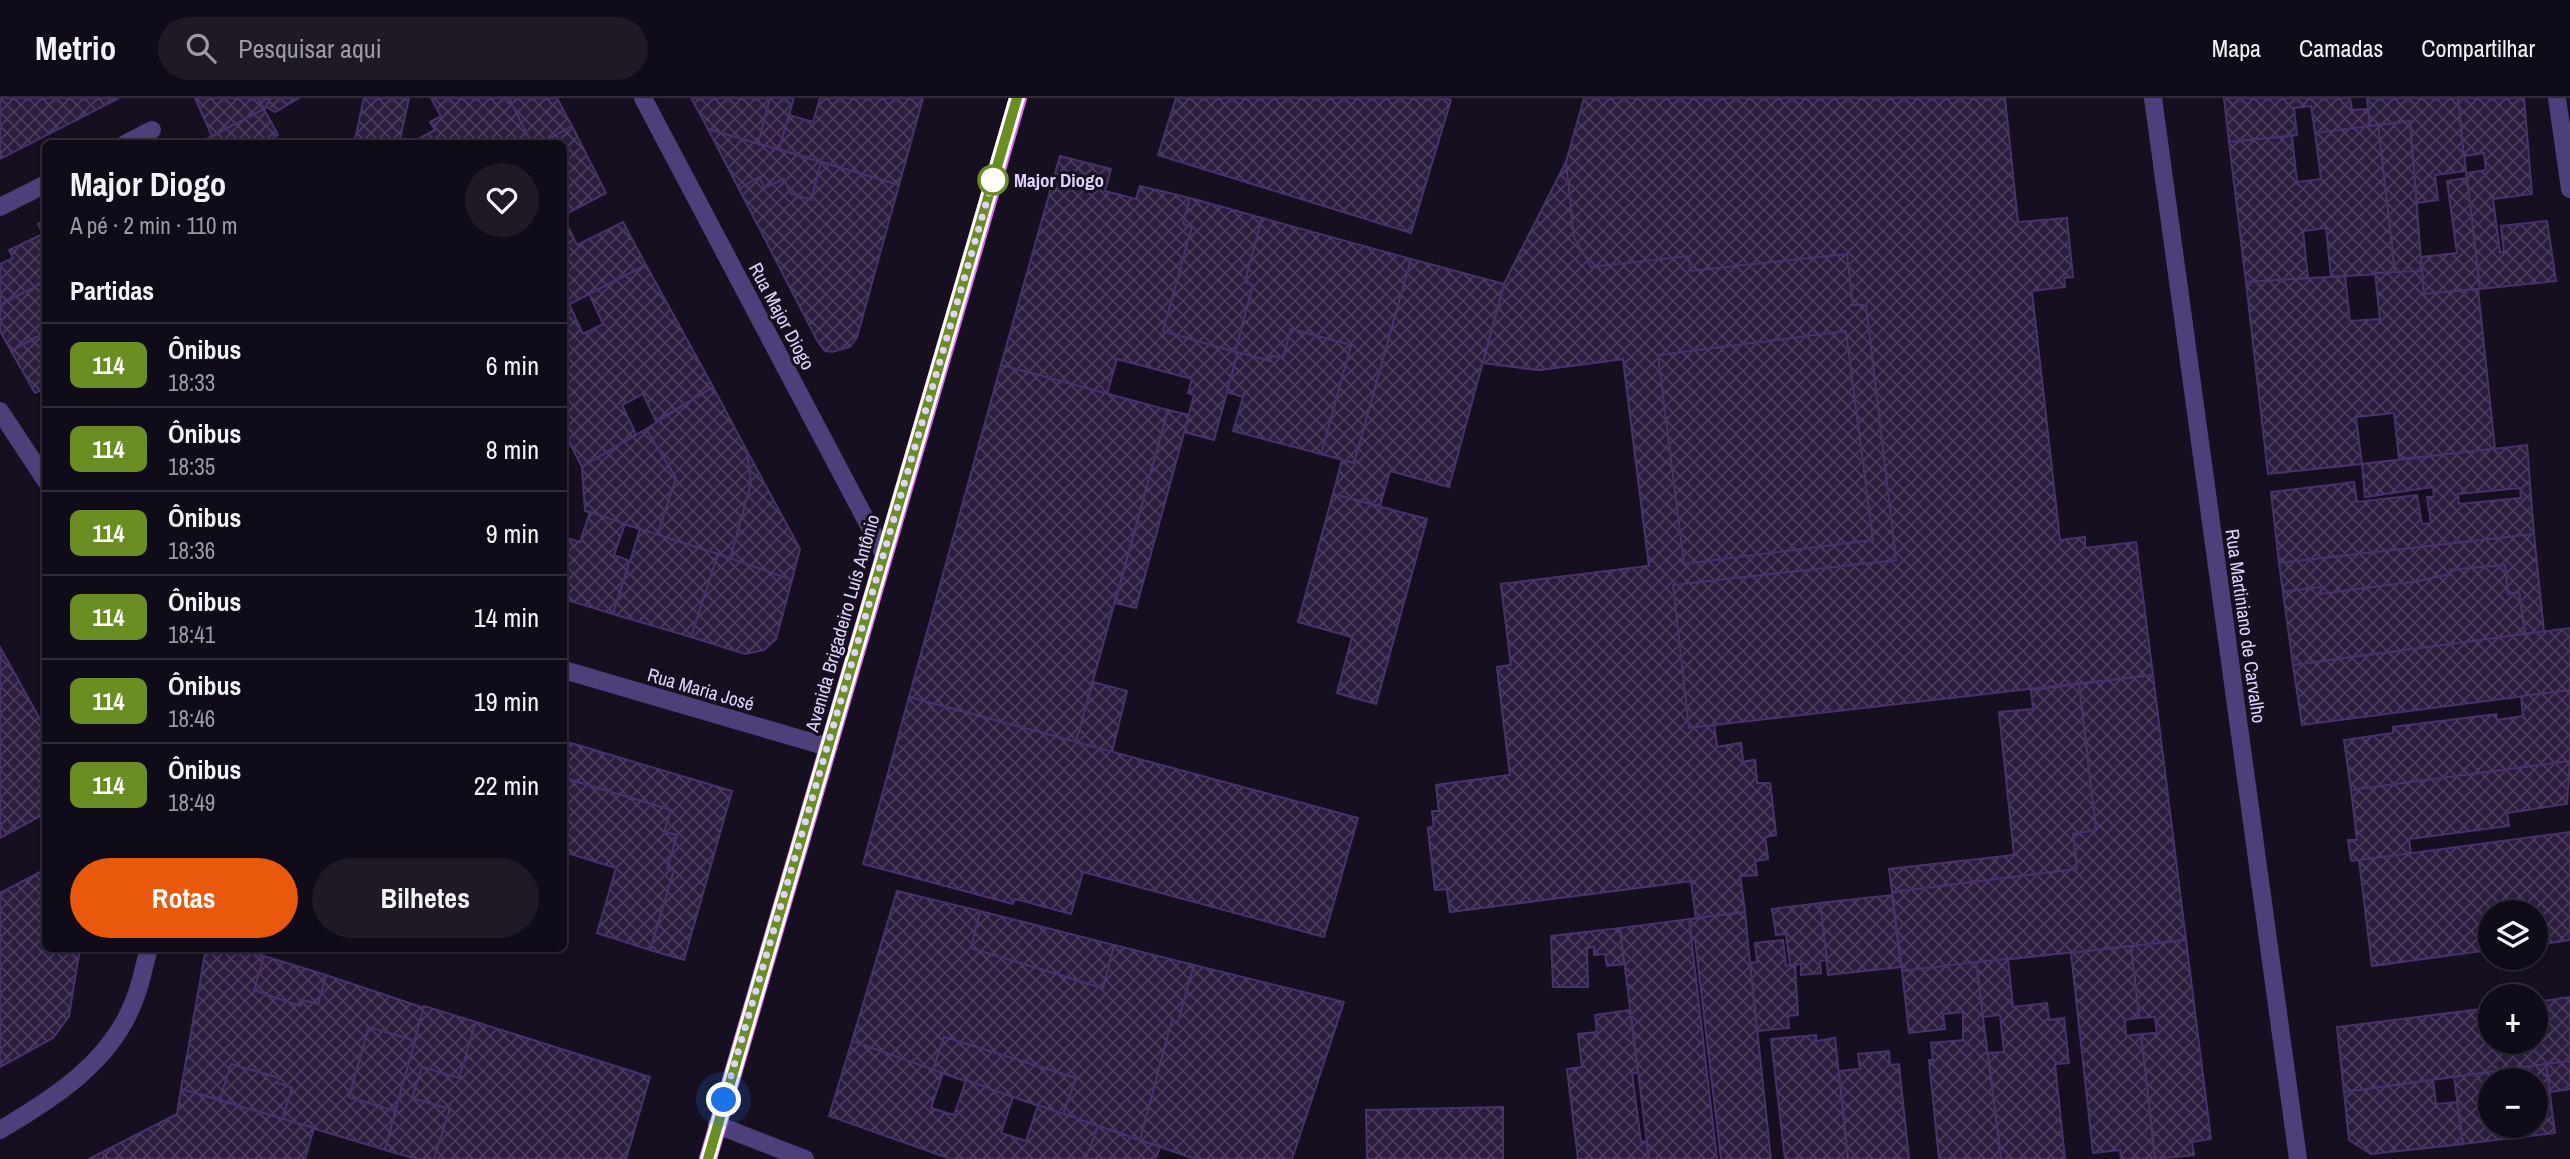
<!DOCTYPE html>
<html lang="pt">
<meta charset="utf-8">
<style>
body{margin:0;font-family:"Archivo Narrow",sans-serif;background:#1e1925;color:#f1f3f6;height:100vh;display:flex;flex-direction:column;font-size:26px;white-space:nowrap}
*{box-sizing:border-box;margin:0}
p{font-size:23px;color:#9c9ba2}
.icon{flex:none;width:38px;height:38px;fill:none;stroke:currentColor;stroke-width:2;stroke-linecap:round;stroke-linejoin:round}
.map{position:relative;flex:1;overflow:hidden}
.panel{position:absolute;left:42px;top:42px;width:525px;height:812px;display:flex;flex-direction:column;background:#100b18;border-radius:10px;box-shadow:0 2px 5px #0004,0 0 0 2px #302b37}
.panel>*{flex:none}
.badge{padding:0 14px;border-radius:10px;font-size:24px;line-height:46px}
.buttons{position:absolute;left:2478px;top:802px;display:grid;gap:14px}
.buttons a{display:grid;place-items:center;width:70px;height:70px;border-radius:50%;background:#100b18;box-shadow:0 2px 5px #0004,0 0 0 2px #302b37;font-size:35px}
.you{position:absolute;width:35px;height:35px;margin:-18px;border:5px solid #fff;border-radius:50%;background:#1a73e8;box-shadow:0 0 0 10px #1a73e833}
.map>.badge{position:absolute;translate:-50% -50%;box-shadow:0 0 0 4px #fff}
h2{padding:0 28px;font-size:26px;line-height:63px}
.round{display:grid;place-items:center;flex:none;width:74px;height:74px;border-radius:37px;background:#1e1925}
.head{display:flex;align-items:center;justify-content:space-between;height:119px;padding:0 28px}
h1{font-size:33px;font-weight:700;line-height:52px}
.cta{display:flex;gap:14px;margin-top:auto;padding:14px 28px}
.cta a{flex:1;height:80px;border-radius:42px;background:#ea580c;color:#fff;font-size:28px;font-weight:700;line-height:80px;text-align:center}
.cta a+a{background:#1e1925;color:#f1f3f6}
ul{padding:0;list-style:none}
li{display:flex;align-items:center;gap:21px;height:84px;padding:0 28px;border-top:2px solid #302b37}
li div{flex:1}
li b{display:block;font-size:26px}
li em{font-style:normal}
li .badge{min-width:77px;font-weight:700;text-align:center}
header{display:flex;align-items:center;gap:42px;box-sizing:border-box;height:98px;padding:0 35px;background:#100b18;border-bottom:2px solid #302b37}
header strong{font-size:33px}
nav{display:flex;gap:38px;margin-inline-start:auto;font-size:24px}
.search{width:490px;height:63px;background:#1e1925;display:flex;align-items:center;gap:18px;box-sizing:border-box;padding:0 24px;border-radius:38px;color:#9c9ba2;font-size:26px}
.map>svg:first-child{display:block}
</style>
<header>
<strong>Metrio</strong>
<div class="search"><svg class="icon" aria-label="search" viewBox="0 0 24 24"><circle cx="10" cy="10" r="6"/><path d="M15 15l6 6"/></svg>Pesquisar aqui</div>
<nav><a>Mapa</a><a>Camadas</a><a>Compartilhar</a></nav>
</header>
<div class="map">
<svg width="2570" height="1061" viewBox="0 0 2570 1061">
<defs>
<pattern id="building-cross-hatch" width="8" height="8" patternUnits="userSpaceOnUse" patternTransform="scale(1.75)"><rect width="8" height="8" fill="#2c1d3f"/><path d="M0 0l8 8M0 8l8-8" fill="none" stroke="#4a3d5c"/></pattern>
</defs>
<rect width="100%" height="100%" fill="#160f20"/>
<!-- building -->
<g fill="url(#building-cross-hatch)" stroke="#493169" stroke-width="2" fill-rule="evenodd">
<polygon points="0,0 119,0 0,61"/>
<polygon points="195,0 258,0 264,11 212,38"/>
<polygon points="258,0 271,0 264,11"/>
<polygon points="271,0 299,0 275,14 266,9"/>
<polygon points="364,0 409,0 399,46 354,46"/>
<polygon points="431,0 509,0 532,46 409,46 435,32 430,24 441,18"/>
<polygon points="509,0 557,0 572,28 540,46 532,46"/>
<polygon points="691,0 770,0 758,46 708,31"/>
<polygon points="770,0 794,0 779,51 758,46"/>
<polygon points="820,0 923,0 899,87 779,51 789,17 813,24"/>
<polygon points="1176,0 1445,0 1451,2 1411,135 1158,57"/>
<polygon points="1584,0 2005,0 2018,124 2067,120 2073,179 2064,180 2065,189 2032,193 2060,442 2085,439 2085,450 2136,444 2153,577 1714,627 1717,649 1741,645 1743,664 1755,662 1757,685 1770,685 1776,737 1765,739 1768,761 1755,763 1757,777 1740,778 1745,814 1696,820 1691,783 1450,814 1447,791 1435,792 1428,730 1434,728 1432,713 1439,713 1436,687 1510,677 1497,569 1511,567 1501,486 1649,468 1623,261 1539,272 1483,265 1504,186 1566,64"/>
<polygon points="2224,0 2350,0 2352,12 2368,11 2370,28 2315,35 2311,8 2294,10 2297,37 2229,44"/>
<polygon points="2367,0 2458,0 2466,73 2435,77 2438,102 2416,105 2410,23 2370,28"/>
<polygon points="2458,0 2524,0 2532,96 2493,101 2500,154 2504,154 2501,128 2547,123 2556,183 2480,191 2466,75 2486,72 2484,55 2464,58"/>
<polygon points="264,11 278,37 264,46 197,46"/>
<polygon points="2410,23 2422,173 2395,175 2378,27"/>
<polygon points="2378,27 2395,175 2331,179 2326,130 2303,133 2308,180 2246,184 2229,44 2292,38 2297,84 2321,81 2315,35"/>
<polygon points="572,28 606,95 564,117 564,46 540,46"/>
<polygon points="708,31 821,64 811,102 791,96 784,81 765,90 759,79 739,91"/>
<polygon points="1060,58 1111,71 1105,93 1136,101 1140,88 1190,100 1183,126 1192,129 1163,233 1238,254 1214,342 1184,334 1194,297 1188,295 1192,281 1117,261 1107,296 1001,267"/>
<polygon points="821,64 899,87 857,239 850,249 832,254 825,253 818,244 739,91 759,79 765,90 784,81 791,96 811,102"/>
<path d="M1566 64 1574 139 1591 169 1689 158 1690 173 1847 156 1853 207H1866L1896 462 1673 487 1689 630 1714 627 1717 649 1741 645 1743 664 1755 662 1757 685H1770L1776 737 1765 739 1768 761 1755 763 1757 777 1740 778 1745 814 1696 820 1691 783 1450 814 1447 791 1435 792 1428 730 1434 728 1432 713H1439L1436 687 1510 677 1497 569 1511 567 1501 486 1649 468 1623 261 1539 272 1483 265 1504 186ZM1846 233 1873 442 1684 466 1658 257Z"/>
<polygon points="2467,80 2480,191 2424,196 2421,159 2457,155 2447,83"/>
<polygon points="1190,100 1262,120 1245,184 1253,187 1235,254 1163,233 1192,129 1183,126"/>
<polygon points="1262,120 1411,161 1354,365 1321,356 1351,247 1291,231 1283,260 1271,258 1270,263 1235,254 1253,187 1245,184"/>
<polygon points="564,121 577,147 623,124 646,167 564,209"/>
<polygon points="46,122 46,183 0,207 0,166 13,160 9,152 43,136 38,126"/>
<polygon points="1411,161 1504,186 1449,389 1390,373 1380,408 1333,396 1342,362 1354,365"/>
<polygon points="646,167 713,289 656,323 643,296 622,307 636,336 582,369 564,334 564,209 569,206 583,236 603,226 589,196"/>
<polygon points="2422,173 2424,196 2478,191 2495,351 2399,361 2394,315 2356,319 2362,366 2268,376 2246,184 2345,178 2350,223 2380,221 2375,175"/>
<polygon points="46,183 46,234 11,253 0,233 0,207"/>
<polygon points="1291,231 1351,247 1321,356 1233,333 1243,299 1227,294 1238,254 1270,263 1271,258 1283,260"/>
<polygon points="46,234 46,290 35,295 11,253"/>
<polygon points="1001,267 1168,312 1076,644 909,599"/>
<polygon points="713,289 747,353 751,386 730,461 657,437 676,380 646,331"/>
<polygon points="1168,312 1189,317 1136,510 1115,505"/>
<polygon points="646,331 676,380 657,437 585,413 582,369"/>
<path d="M2527 347 2534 436 2279 465 2271 394 2354 384 2357 404 2417 397 2422 426 2431 425 2427 399H2434L2433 389 2365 399 2362 366ZM2520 390 2521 400 2459 406 2458 396Z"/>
<polygon points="747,353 800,451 792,482 730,461 751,386"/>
<polygon points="1333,396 1427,421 1376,606 1337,595 1352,539 1298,524"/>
<polygon points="590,414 625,426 614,457 630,463 613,516 564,501 564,439 580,444"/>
<polygon points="640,431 718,456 691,539 613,516"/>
<polygon points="2534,436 2544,534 2525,536 2519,494 2508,496 2505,467 2450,472 2451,476 2419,483 2321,496 2320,489 2283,494 2279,465"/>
<polygon points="718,456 792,482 776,541 764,552 745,556 691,539"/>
<polygon points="2505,467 2508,496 2519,494 2525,536 2293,567 2283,494 2320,489 2321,496 2419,483 2451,476 2450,472"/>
<polygon points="2570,530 2570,592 2302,627 2293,567"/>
<polygon points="0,549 46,632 46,715 0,740"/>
<polygon points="2153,577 2186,842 1902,873 1892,794 2077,771 2073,736 2096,732 2079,586"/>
<polygon points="1093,584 1127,593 1112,654 1076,644"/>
<polygon points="2079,586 2096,732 2073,736 2077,771 1892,794 1889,771 2014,757 1999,614 2033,611 2031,592"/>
<polygon points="2570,592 2570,663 2351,692 2344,642 2393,635 2393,629 2496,616 2497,622 2523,618 2521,598"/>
<polygon points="909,599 1358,720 1324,839 1083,774 1071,816 1015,801 1013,806 863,766"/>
<polygon points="564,643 732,693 684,862 650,852 674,772 667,770 677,737 664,734 671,712 564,680"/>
<polygon points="2570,663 2567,706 2507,715 2509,728 2409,741 2411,756 2351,763 2348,742 2357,742 2351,692"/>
<polygon points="564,680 671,712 664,734 677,737 667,770 674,772 650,852 597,835 616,770 564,754"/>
<polygon points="2570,734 2570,842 2536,847 2536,814 2490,814 2490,852 2372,868 2359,762"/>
<polygon points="46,771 46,850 80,850 69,918 53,940 0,969 0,795"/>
<polygon points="897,793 980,813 971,850 1103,890 1114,847 1194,867 1178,924 1172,922 1140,1042 1063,1016 1076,980 944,939 933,972 852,943"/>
<polygon points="1892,797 1901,869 1828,877 1820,805"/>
<polygon points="1820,805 1827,862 1820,863 1821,875 1801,877 1801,866 1795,867 1798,917 1788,918 1789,930 1757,933 1750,865 1757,864 1755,845 1783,842 1786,868 1790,867 1786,836 1776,837 1772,811"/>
<polygon points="980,813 1114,847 1103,890 971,850"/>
<polygon points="1745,814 1750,865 1771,1061 1721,1061 1695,842 1692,842 1689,821"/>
<polygon points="1689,821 1717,1061 1649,1061 1620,830"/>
<polygon points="1620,830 1624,866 1607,868 1605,856 1594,857 1594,849 1587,850 1588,889 1553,889 1551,838"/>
<polygon points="2186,842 2211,1041 2192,1044 2194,1057 2155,1061 2141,936 2157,935 2155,919 2139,920 2131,848"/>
<polygon points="2131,848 2139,920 2125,922 2126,938 2141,936 2155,1061 2121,1061 2120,1052 2093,1055 2071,855"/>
<polygon points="206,850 241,850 264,858 254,892 300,908 302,902 318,906 326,877 424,910 415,943 369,929 349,999 395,1013 385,1052 282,1021 292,990 277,985 279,980 231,966 220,1002 181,991"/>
<polygon points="264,858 326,877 318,906 302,902 300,908 254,892"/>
<polygon points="2008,861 2013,909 2047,905 2049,922 2064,920 2069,965 2055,966 2065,1061 2001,1061 1988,955 2004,954 2000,917 1983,919 1976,864"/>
<polygon points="1976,864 2001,1061 1939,1061 1929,962 1933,962 1931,945 1963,942 1963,914 1943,916 1945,931 1909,935 1902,873"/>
<polygon points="1194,867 1344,904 1292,1061 1195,1061 1140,1042 1172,922 1178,924"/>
<polygon points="2570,899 2570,963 2344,994 2337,929 2490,910 2490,943 2536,943 2536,904"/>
<polygon points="424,908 476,924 459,980 422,969 412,1000 450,1011 434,1061 417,1061 385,1052"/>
<polygon points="1630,912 1638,975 1632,975 1641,1044 1646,1043 1649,1061 1578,1061 1567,971 1582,969 1578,936 1597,934 1595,917"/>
<polygon points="476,924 650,979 626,1061 434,1061 450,1011 412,1000 422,969 459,980"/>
<polygon points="369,929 415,943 395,1013 349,999"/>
<polygon points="1816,937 1816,943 1835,940 1848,1061 1785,1061 1771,941"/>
<polygon points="944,939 1076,980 1063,1016 933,972"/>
<polygon points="852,943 943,975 931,1010 954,1017 966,982 1013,999 1001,1035 1026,1043 1038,1007 1098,1028 1086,1061 951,1061 829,1018"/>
<polygon points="1889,953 1890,967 1899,966 1909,1061 1848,1061 1839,973 1860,971 1858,956"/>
<polygon points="2570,963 2570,991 2550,994 2546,966"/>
<polygon points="231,966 279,980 277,985 292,990 282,1021 220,1002"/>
<path d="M2546 966 2555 1035 2463 1046 2454 979ZM2490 982H2536V1027H2490Z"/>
<polygon points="2433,982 2436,1006 2457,1004 2463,1046 2371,1056 2349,1042 2344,994"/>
<polygon points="181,991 314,1030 305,1061 89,1061 177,1016"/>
<polygon points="1503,1009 1503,1061 1367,1061 1366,1012"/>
<polygon points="1098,1028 1160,1049 1156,1061 1086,1061"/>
</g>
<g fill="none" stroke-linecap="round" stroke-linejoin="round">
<!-- minor -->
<g stroke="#4e3f7b" stroke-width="18">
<polyline points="643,0 884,456"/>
<polyline points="2153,0 2298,1061"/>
<polyline points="2557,0 2570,91"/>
<polyline points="125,46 152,32"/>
<polyline points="0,109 46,86"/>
<polyline points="0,313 46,383"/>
<polyline points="564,572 828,649"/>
<polyline points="717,1027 805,1061"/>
<path d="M0 1032C54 1000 111 964 134 903 141 886 144 868 149 850"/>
</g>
<!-- major -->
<polyline stroke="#db64f0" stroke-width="18" points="708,1061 1018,0"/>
</g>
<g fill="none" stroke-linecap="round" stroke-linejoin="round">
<!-- line casing -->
<g stroke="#fff" stroke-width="16">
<polyline id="line" points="708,1061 1017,0"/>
</g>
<!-- line -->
<use href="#line" stroke="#6b8e23" stroke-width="10"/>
<!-- walk -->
<polyline stroke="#e0d3fb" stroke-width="7" stroke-dasharray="0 12.6" points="724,1002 993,82"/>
</g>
<!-- markers -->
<circle fill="#fff" stroke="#6b8e23" stroke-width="3.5" cx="993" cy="82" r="14"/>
<g text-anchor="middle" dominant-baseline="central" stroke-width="6" stroke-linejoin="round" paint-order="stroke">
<!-- stop labels -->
<g font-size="19" font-weight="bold" fill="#e0d3fb" stroke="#160f20" text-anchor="start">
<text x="1014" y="82">Major Diogo</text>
</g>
<!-- street labels -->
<g font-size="19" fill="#e0d3fb" stroke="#160f20">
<text transform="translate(782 218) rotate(62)">Rua Major Diogo</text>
<text transform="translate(842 525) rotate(-74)">Avenida Brigadeiro Luís Antônio</text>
<text transform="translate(2246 528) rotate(82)">Rua Martiniano de Carvalho</text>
<text transform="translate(701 591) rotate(16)">Rua Maria José</text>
</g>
</g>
</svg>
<div class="buttons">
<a><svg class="icon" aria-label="layers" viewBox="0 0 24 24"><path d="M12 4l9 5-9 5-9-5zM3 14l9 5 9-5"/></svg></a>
<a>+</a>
<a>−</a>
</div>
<div class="you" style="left:724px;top:1002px"></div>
<section class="panel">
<div class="head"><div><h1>Major Diogo</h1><p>A pé · 2 min · 110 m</p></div><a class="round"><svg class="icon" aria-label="heart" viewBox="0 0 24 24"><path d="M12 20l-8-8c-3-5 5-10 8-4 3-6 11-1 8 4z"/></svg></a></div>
<h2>Partidas</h2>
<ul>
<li><span class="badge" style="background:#6b8e23;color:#fff">114</span><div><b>Ônibus</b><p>18:33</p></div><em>6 min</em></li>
<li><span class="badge" style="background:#6b8e23;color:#fff">114</span><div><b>Ônibus</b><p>18:35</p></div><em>8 min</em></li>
<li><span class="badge" style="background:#6b8e23;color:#fff">114</span><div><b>Ônibus</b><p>18:36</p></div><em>9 min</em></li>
<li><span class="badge" style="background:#6b8e23;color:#fff">114</span><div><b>Ônibus</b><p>18:41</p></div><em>14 min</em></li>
<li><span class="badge" style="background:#6b8e23;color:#fff">114</span><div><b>Ônibus</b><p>18:46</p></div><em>19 min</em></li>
<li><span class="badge" style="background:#6b8e23;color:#fff">114</span><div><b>Ônibus</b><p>18:49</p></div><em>22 min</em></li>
</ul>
<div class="cta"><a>Rotas</a><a>Bilhetes</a></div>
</section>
</div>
